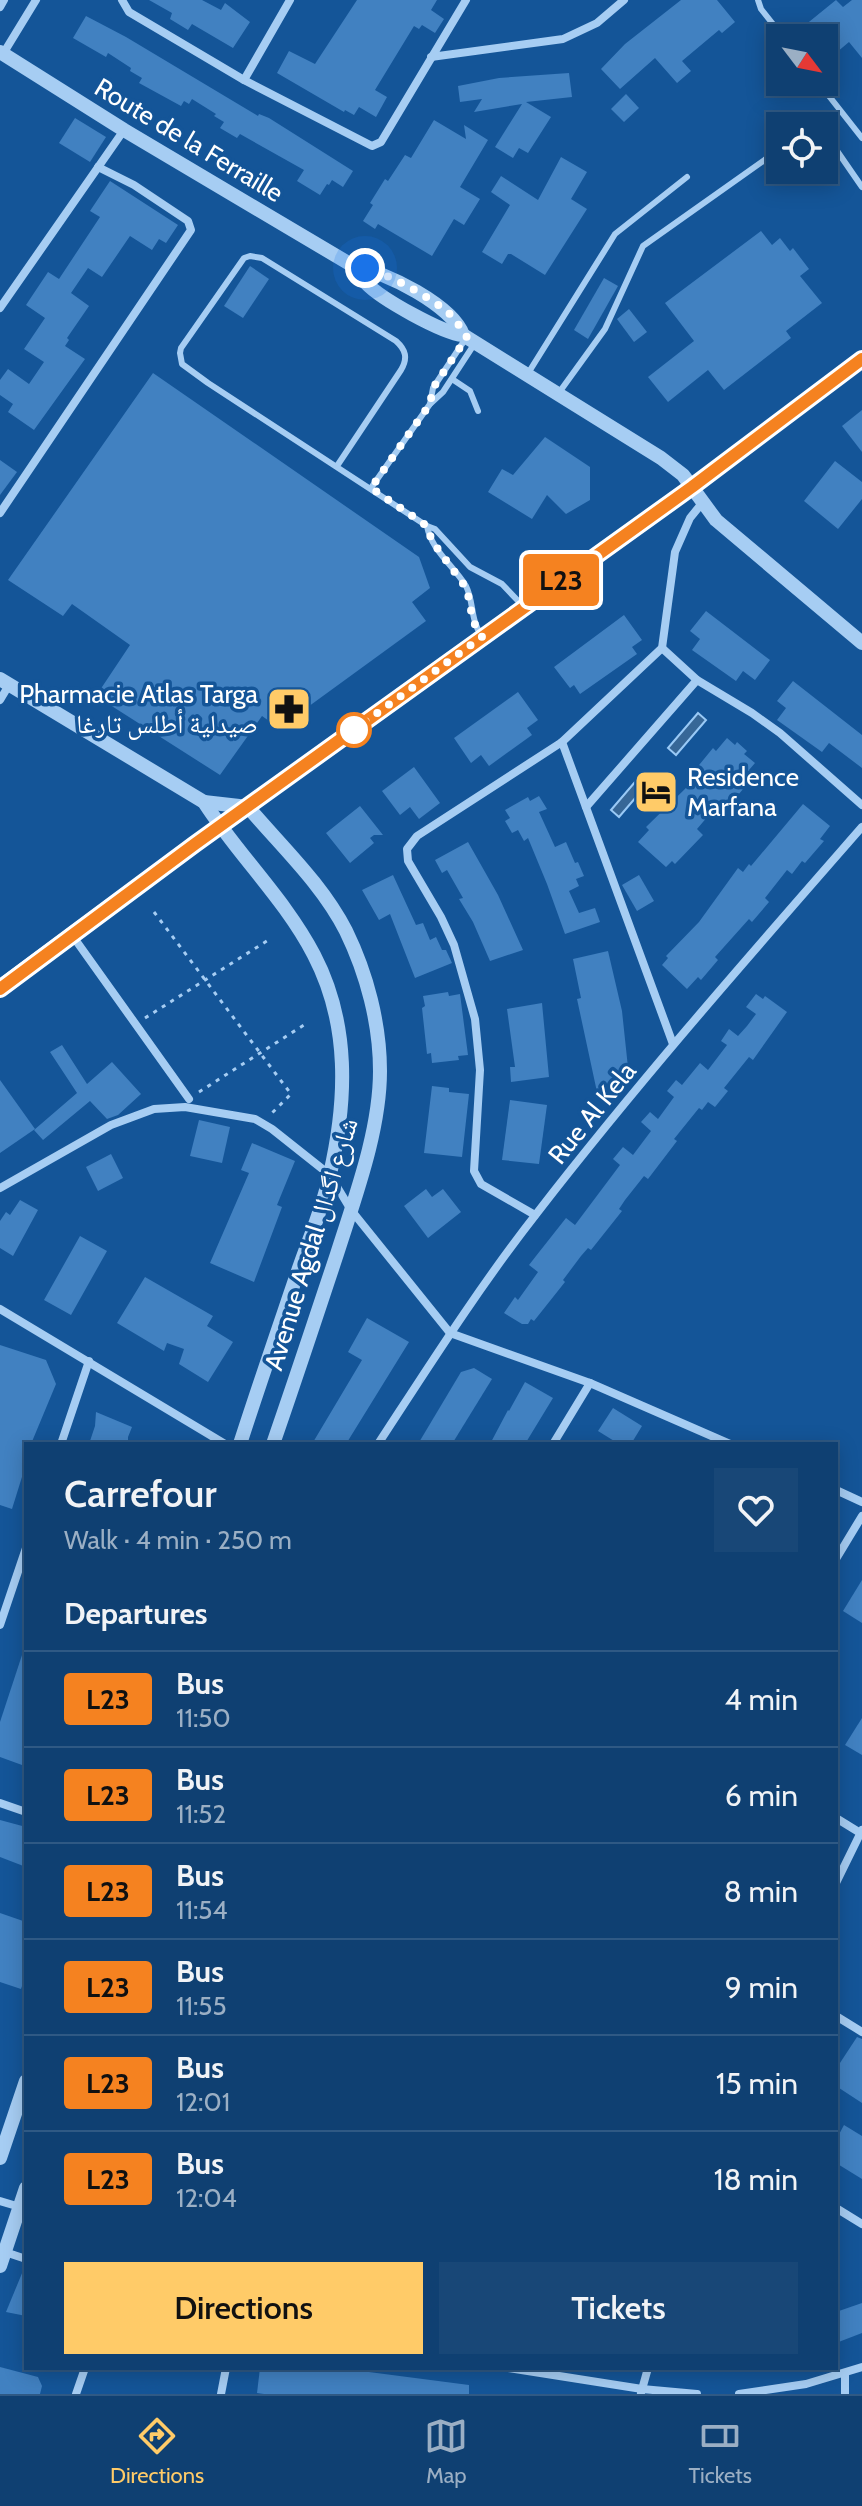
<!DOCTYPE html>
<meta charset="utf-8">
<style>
body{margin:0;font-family:Cabin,"Noto Naskh Arabic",sans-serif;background:#184777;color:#f1f3f6;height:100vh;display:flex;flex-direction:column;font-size:30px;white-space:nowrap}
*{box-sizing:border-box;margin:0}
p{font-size:26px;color:#9bafc4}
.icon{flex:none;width:44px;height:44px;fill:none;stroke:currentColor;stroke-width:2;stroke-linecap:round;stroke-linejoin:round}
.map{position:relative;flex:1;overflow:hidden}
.sheet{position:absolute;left:24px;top:1442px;width:814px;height:928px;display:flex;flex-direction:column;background:#0f4072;border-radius:0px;box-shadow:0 4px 20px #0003,0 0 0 2px #2f5984}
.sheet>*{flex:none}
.badge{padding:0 16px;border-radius:6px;font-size:28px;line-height:52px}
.needle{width:52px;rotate:122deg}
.tools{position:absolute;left:766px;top:24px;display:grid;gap:16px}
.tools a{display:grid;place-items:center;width:72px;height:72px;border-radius:0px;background:#0f4072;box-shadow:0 4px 20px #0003,0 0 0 2px #2f5984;font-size:40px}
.you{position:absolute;width:40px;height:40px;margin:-20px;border:6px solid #fff;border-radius:50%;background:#1a73e8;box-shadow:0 0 0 12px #1a73e833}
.map>.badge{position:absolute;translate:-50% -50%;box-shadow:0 0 0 4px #fff}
h2{padding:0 40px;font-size:30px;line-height:72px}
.round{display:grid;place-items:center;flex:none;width:84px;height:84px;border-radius:0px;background:#184777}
.head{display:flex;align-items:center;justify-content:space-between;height:136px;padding:0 40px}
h1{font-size:38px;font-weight:600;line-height:60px}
.button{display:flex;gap:16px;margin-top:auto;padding:16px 40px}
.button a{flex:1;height:92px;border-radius:0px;background:#ffcb68;color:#111;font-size:32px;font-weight:600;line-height:92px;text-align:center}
.button a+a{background:#184777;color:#f1f3f6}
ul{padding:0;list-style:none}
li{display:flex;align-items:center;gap:24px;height:96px;padding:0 40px;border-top:2px solid #2f5984}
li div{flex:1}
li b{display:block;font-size:30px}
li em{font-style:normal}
li .badge{min-width:88px;font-weight:700;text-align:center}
.tab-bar{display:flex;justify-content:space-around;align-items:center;height:112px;border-top:2px solid #2f5984;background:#0f4072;font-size:22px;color:#9bafc4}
.tab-bar a{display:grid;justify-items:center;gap:4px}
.tab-bar .active{color:#ffcb68}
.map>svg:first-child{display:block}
</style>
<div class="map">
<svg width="862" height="2394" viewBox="0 0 862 2394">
<rect width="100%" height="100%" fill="#145598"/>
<!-- water -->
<g fill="#376797" stroke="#99c9f6" stroke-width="2">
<polygon points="698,713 706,720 676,755 668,748"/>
<polygon points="641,775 649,782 619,817 611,810"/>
</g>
<!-- building -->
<g fill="#4181c1">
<polygon points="149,0 202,0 221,10 225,3 250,22 233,48 192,24 188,30 170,19 172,13"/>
<polygon points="357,0 437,0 431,10 444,19 435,33 422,25 419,29 414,26 375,90 387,97 376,117 359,107 354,115 345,110 344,112 277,73 289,51 315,64"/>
<polygon points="681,0 717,0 735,22 722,33 719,30 682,61 691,71 677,83 655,58 620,89 601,69 625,44"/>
<polygon points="836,0 843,7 852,0 862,0 862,58 849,42 824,63 824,38 806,38 799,30"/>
<polygon points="86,16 126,37 258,116 259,114 269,118 353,171 343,187 332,180 329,185 327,184 320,195 297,181 304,170 240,134 237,138 220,128 224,122 214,116 216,114 192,99 189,104 184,101 181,106 139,83 142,78 130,71 131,68 108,53 106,57 73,38"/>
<polygon points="569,73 572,97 526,102 551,117 528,153 519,148 513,158 495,147 522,104 474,112 482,99 460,102 458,86 499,78"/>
<polygon points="626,94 639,108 624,122 611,109"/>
<polygon points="75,118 106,137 90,162 59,143"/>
<polygon points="434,120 466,139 464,125 488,140 460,187 480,199 464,225 454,219 432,256 378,224 375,229 363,221 373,205 370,203 385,179 388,181 405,155 411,158"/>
<polygon points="561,157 587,172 571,199 587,209 545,275 511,254 508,254 502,264 482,252 510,205 491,192 501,176 538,200"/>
<polygon points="110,181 178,225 166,243 159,239 152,250 130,236 102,277 88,268 71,293 89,306 67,338 69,340 65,346 85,359 34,430 8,412 13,404 0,395 0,380 8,369 29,384 44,362 24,349 45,318 26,305 48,272 59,279 100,217 90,211"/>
<polygon points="761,231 772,245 780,238 790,251 793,248 809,269 800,276 822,303 786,331 791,338 724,390 708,370 668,402 648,377 694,341 665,303"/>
<polygon points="250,266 269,279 243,318 224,306"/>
<polygon points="604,278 618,286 588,339 574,330"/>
<polygon points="629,309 647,332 634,342 617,319"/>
<polygon points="153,373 419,557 430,588 412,602 426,621 279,728 262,716 220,775 96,696 130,645 72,604 63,616 8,580"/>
<polygon points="862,410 862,452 842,426"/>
<polygon points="545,437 590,467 590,500 566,514 547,495 532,519 488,492 502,469 513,475"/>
<polygon points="0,460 17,472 0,495"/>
<polygon points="835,461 862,482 862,499 838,529 804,501"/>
<polygon points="706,611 770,660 755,680 743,671 736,681 692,650 700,639 690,631"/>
<polygon points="624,615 642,640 632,647 637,654 580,694 574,685 570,688 554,667"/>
<polygon points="793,681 862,735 862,768 829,743 822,752 777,720 786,708 777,701"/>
<polygon points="518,692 538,720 527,728 532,735 489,766 481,755 471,763 454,738"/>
<polygon points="727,738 735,745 737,742 747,751 744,754 755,763 749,770 755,775 727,808 720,802 697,829 703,835 675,864 672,861 666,867 638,842 649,830 646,827 688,786 687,784 697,772 695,770 713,748 716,751"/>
<polygon points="414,767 440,803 419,819 410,807 400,815 382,791"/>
<polygon points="539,796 547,809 539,812 555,847 566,842 575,863 578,862 584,876 576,879 579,886 569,891 579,913 595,908 600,922 565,934 547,884 528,838 524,841 518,830 512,833 505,821 510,818 505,810 528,797 530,801"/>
<polygon points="803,804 830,826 820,839 824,841 805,863 802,861 792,874 787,870 765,898 769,902 752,922 749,919 715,957 718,960 701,980 698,977 687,989 662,965 668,958 666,956 699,922 738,868 743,872 749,864 751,866"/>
<polygon points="360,806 383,835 374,835 370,838 374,843 350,863 326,833"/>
<polygon points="468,842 498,895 523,950 490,961 473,922 459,899 463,898 447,870 442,873 435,860"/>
<polygon points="393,875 416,925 423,923 430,940 436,937 442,950 446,950 452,963 415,978 390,914 379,920 362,890"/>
<polygon points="639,875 654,901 637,911 622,885"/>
<polygon points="608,951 622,1011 629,1077 618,1079 619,1088 597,1092 577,999 581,998 573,959"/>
<polygon points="448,992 449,996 460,994 468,1055 458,1056 459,1060 432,1063 431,1053 427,1054 422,1008 425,1006 423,996"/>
<polygon points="756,994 763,999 765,996 787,1012 753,1060 749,1057 724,1088 728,1091 715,1107 708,1102 702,1110 699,1108 674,1139 677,1141 648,1179 644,1176 625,1200 619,1209 622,1211 591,1250 588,1248 581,1256 563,1280 565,1282 534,1321 531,1319 528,1324 522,1324 504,1313 515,1297 518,1300 538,1272 529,1265 536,1256 566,1218 575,1225 620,1165 613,1159 623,1147 633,1155 651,1131 641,1122 650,1112 658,1119 674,1097 667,1091 676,1080 682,1085 700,1063 708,1070 727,1045 721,1041 729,1029 738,1036 747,1026 756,1014 746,1007"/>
<polygon points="542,1003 549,1077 511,1082 510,1067 515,1067 507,1009"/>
<polygon points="62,1045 87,1084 112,1062 141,1094 118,1115 107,1119 90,1101 43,1140 34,1130 77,1093 50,1052"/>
<polygon points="0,1080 35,1129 0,1153"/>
<polygon points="432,1086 449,1088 449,1092 469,1094 462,1157 424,1153"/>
<polygon points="510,1100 547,1105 539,1164 502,1160"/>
<polygon points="199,1120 230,1127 222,1163 190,1156"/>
<polygon points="252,1143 295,1161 277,1205 282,1207 254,1282 210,1263 249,1173 241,1170"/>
<polygon points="111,1154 123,1178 98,1191 86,1167"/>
<polygon points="426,1189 432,1197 443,1189 461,1212 428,1238 404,1206"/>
<polygon points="20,1200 38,1210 13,1256 0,1248 0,1221 6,1212 10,1215"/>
<polygon points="80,1236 107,1251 71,1315 44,1300"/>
<polygon points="145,1277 213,1316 207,1326 233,1342 208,1382 179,1364 184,1349 167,1343 164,1351 117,1323"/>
<polygon points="367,1318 409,1342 346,1444 312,1444 362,1360 348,1352"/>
<polygon points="0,1345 46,1360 56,1384 31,1444 26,1444 26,1464 12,1509 0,1505"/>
<polygon points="474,1368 492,1379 452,1444 418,1444 461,1372"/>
<polygon points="525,1382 553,1398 525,1444 490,1444 508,1410 509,1411"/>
<polygon points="613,1408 642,1426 631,1444 619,1444 598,1431"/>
<polygon points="96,1412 132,1427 128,1437 128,1444 89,1444 95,1426"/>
<polygon points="862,1580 862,1623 843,1611"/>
<polygon points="23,1652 26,1652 26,1754 22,1765 0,1757 0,1722"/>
<polygon points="862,1718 862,1755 845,1745"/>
<polygon points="0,1820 26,1827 26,1867 0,1857"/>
<polygon points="0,1913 26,1922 26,1945 22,1956 26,1958 26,1974 21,1989 0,1982"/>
<polygon points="857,2037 862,2039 862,2103 836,2086 836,2069"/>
<polygon points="844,2125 862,2136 862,2179 836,2163 836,2140"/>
<polygon points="25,2266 26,2266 26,2316 6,2312"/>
<polygon points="862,2303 862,2333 836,2343 836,2312"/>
<polygon points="0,2367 38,2377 42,2386 40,2394 0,2394"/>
<polygon points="260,2368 338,2368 469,2385 469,2394 264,2394 257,2393"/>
</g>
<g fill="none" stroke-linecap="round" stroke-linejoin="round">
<!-- path -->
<g stroke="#a6cdf3" stroke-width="3" stroke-dasharray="4 6" stroke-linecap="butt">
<polyline points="154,912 291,1094 271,1114"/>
<polyline points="145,1018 270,939"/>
<polyline points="199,1092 307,1023"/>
</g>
<!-- service -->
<g stroke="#a6cdf3" stroke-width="6">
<polyline points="758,0 761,9 784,38"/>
<polyline points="818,82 862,138"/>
<polyline points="824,132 862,187"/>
<polyline points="527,375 615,234 687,177"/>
<polyline points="452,379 470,391 478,411"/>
<polyline points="558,394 605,329 643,246 780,149"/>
<polyline points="430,404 433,388 466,338"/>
<path d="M337 466 401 370C408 358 406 350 396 341L262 258 250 256 244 258 181 348 180 353 182 364 208 383 427 526 435 529 470 567 502 584 523 606"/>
<polyline points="371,488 430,404 443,392 475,343"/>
<path d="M427 526C431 550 454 566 466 586 474 602 470 618 481 635"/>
</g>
<!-- minor -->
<g stroke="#a6cdf3" stroke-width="8">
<polyline points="122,0 129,12 244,80 372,146 381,142 466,0"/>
<polyline points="0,7 4,0"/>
<polyline points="3,54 36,0"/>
<polyline points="431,57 563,39 597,23 624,0"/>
<polyline points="244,80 290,0"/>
<polyline points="0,308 124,130"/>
<polyline points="0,513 191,230 188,221 134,185 98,167"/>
<polyline points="662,648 697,680 752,713 780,733 862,805"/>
<polyline points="0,700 9,685"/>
<polyline points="562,742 673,1044"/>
<polyline points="586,807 697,680"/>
<polyline points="72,935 189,1099"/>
<polyline points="0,1188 111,1125 154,1109 185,1107 255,1119 272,1129 330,1175 351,1210 450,1333 590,1383 730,1444"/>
<polyline points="535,1215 481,1184 474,1171 480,1070 475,1019 454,945 441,917 408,861 407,849 417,836 562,742 662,648 675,552 690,518 703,502"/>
<polyline points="0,1309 225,1444"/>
<polyline points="61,1444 89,1361"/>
<path d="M378 1444C429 1366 479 1287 537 1213 640 1080 751 954 862 827"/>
<polyline points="553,1444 590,1383"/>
<polyline points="836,1490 862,1502"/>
<polyline points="836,1559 862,1516"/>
<polyline points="0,1625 26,1548"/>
<polyline points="0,1803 26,1812"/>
<polyline points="836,1818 862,1834"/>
<polyline points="836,1883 862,1830"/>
<polyline points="836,2016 862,2032"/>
<polyline points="0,2201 20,2207"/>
<polyline points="836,2208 862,2224"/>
<polyline points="5,2252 26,2259"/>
<polyline points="508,2368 642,2389 697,2394"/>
<polyline points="845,2373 845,2394"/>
<polyline points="641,2393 648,2368"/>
<polyline points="76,2394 85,2368"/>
<polyline points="221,2394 226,2368"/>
<polyline points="739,2394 806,2384 862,2367"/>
</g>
<!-- tertiary -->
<g stroke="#a6cdf3" stroke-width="14">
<path d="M0 52 124 130 355 267C385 271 453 306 463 335"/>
<path d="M355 267C358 273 361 278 366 283 381 299 442 333 463 335L661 458 683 475 716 520 862 643"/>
<path d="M0 679 204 802C238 855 285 899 314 955 350 1024 347 1100 330 1174 323 1209 307 1243 296 1277 277 1333 258 1388 240 1444"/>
<path d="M204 802 248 807C282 847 322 884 346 931 367 974 380 1024 380 1071 380 1131 355 1197 337 1254 316 1317 295 1381 273 1444"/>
<polyline points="0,2158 26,2081"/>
<polyline points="0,2266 26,2188"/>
</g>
<!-- secondary -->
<polyline stroke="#d6e9fc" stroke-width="16" points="0,988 195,844 692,487 862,359"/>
</g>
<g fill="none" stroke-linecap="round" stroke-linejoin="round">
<!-- line casing -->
<g stroke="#fff" stroke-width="18">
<polyline id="line" points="0,989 195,844 692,487 862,359"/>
</g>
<!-- line -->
<use href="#line" stroke="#f58220" stroke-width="12"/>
<!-- walk -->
<path stroke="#fff" stroke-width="8" stroke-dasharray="0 14.4" d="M354 730 482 637 473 621 467 589 432 541 427 526 371 488 430 404 433 388 467 337C461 332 459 323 453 317 438 301 387 273 365 268"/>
</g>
<!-- icons -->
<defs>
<g id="pharmacy-square" transform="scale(2.3)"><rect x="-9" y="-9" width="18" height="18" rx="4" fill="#ffcb68" stroke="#145598"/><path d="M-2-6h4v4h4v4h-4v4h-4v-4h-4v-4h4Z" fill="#111"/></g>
<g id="hotel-square" transform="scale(2.3)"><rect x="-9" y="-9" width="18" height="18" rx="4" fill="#ffcb68" stroke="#145598"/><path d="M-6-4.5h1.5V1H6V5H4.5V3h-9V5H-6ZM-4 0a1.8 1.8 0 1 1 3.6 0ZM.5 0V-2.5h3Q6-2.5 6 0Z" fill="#111"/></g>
</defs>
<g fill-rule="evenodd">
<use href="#pharmacy-square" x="289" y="709"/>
<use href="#hotel-square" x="656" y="792"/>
</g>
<!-- markers -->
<circle fill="#fff" stroke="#f58220" stroke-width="4" cx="354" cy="730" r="16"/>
<g text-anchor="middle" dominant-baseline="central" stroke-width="7" stroke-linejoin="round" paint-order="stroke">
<!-- street labels -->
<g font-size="26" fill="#fff" stroke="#145598">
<text transform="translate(189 140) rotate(31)">Route de la Ferraille</text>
<text transform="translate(592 1113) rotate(-51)">Rue Al Kela</text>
<text transform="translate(311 1244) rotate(-73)">Avenue Agdal شارع اگدال</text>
</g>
<!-- poi labels -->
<g font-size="26" fill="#fff" stroke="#145598" text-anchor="end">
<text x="258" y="694">Pharmacie Atlas Targa<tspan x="258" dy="30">صيدلية أطلس تارغا</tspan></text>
<text x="687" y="777" text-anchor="start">Residence<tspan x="687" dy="30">Marfana</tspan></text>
</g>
</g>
</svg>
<div class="tools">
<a><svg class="needle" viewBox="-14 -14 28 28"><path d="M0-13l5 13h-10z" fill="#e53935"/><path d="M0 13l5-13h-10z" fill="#9bafc4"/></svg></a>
<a><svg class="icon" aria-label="locate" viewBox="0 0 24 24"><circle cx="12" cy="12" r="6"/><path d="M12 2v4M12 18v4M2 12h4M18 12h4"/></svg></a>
</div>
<div class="you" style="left:365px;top:268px"></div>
<b class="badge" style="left:561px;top:580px;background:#f58220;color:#111">L23</b>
<section class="sheet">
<div class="head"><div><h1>Carrefour</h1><p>Walk · 4 min · 250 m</p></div><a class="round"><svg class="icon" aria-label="heart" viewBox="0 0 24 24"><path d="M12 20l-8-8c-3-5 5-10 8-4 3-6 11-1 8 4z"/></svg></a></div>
<h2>Departures</h2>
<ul>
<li><span class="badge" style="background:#f58220;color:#111">L23</span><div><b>Bus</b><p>11:50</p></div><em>4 min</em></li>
<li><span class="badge" style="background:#f58220;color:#111">L23</span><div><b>Bus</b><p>11:52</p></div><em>6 min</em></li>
<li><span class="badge" style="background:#f58220;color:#111">L23</span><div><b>Bus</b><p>11:54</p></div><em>8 min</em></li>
<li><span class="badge" style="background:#f58220;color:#111">L23</span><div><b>Bus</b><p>11:55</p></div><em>9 min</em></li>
<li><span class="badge" style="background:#f58220;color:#111">L23</span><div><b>Bus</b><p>12:01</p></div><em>15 min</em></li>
<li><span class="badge" style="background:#f58220;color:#111">L23</span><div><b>Bus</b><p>12:04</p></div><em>18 min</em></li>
</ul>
<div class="button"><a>Directions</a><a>Tickets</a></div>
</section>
</div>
<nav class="tab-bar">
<a class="active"><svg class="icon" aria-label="directions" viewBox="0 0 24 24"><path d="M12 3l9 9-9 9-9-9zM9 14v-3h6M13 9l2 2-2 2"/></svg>Directions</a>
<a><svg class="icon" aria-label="map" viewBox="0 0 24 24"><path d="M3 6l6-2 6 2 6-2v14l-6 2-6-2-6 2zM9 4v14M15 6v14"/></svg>Map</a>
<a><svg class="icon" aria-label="tickets" viewBox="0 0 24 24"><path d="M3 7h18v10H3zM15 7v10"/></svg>Tickets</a>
</nav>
